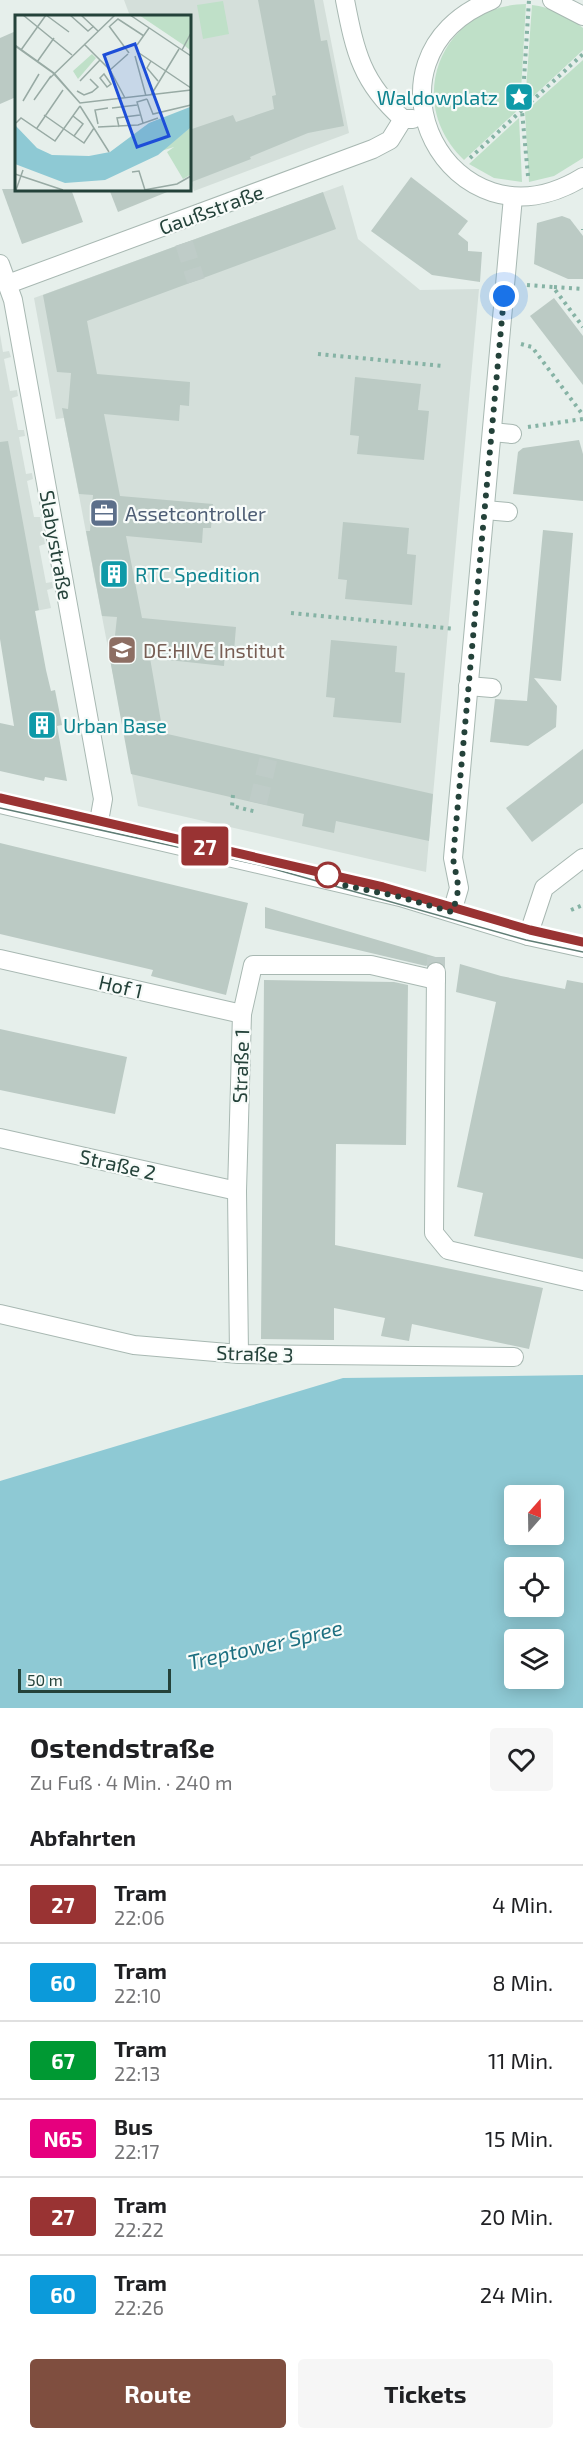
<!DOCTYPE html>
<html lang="de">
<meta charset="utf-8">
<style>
body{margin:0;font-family:"Exo 2",sans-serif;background:#f6f6f6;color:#202124;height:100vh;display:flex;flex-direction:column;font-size:22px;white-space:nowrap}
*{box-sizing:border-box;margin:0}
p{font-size:20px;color:#757577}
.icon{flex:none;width:33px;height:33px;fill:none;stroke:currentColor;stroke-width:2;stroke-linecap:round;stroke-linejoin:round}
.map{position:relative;height:1708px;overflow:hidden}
.panel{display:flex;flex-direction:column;background:#fff;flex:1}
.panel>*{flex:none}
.badge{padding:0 12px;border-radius:4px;font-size:21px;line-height:39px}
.needle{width:39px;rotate:20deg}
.tools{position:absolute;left:504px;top:1485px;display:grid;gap:12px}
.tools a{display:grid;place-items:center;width:60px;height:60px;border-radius:6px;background:#fff;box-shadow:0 3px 15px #0003;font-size:30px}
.scale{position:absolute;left:18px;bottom:15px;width:153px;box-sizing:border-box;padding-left:6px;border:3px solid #24423a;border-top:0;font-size:16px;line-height:21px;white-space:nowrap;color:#24423a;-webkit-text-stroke:4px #f7fbf9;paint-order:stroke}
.you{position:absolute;width:30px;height:30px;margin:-15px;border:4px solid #fff;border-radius:50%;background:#1a73e8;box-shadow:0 0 0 9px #1a73e833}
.map>.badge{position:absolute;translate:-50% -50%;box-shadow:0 0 0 3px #fff}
h2{padding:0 30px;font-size:22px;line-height:54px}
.round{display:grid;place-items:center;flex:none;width:63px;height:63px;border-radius:6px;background:#f6f6f6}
.overview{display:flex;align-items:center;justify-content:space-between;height:102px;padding:0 30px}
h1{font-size:28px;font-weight:700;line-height:45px}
.button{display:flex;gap:12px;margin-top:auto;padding:12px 30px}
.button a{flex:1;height:69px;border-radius:6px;background:#7f4e3f;color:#fff;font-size:24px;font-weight:700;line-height:69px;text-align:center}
.button a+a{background:#f6f6f6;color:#202124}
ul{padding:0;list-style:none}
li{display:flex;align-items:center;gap:18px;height:78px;padding:0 30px;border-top:2px solid #e0e0e0}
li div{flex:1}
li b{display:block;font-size:22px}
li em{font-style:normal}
li .badge{min-width:66px;font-weight:700;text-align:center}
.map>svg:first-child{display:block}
</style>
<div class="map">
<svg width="583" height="1708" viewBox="0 0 583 1708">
<rect width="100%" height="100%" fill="#e6efeb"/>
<!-- built -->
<g fill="#d4dfda">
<polygon points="124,0 323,0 349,133 194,191 189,176 189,16 130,16"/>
<polygon points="343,185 358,239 420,290 479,289 426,872 138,806 77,485 64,418 56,419 34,298"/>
<polygon points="0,334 3,352 9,351 11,357 4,359 10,391 17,390 18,396 12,398 18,430 24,430 25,436 19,437 26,474 32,473 33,479 27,481 34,517 40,517 45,544 39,546 46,583 52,582 53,588 47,590 51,608 0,618"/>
</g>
<!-- green -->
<g fill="#bfe0c8">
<polygon points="223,1 229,34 203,39 197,5"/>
<path d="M526 4 520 108 464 160C402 101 442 5 526 4Z"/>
<path d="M532 5C550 7 569 16 583 28V50L525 104Z"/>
<polygon points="583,60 583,158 554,176 529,182 525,112"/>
<polygon points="519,118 522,182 494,178 469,164"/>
</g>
<!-- water -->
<path fill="#8ec9d4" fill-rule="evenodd" d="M583 1375V1708H0V1481L343 1378ZM514 1496H554V1534H514ZM514 1568H554V1606H514ZM514 1640H554V1678H514Z"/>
<!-- building -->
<g fill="#bbcac4">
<polygon points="258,0 314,0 321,41 327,40 344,126 308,133 250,157 251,159 189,183 189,130 233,115 236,122 274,109 272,96 276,95"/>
<polygon points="16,31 16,97 0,104 0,38"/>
<polygon points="411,177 468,221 458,234 468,242 468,251 482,252 480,282 432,275 371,231"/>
<polygon points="2,189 71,189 83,222 22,244"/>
<polygon points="109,189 172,189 172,190 118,212"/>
<polygon points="323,192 336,229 87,321 97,374 190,382 189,406 180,405 179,421 104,414 120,496 213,504 211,528 203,528 202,543 126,536 142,618 236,627 234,651 225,650 224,666 150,658 163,733 433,794 429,841 336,821 334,833 302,826 304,814 131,774 109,654 113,654 117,617 102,616 86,531 90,531 93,495 79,494 62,408 68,409 71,373 57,372 43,295"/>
<polygon points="562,216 570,219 583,236 583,279 568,279 534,264 537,223"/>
<polygon points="554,298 583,336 583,385 530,316"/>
<polygon points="355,377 421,384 418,410 429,411 424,460 357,454 359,436 350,435"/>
<polygon points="579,440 583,454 583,501 513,494 518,452 523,448"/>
<polygon points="8,441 39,610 35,611 46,670 51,691 55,690 62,725 57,726 67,781 45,777 44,781 0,771 0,723 14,726 0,639 0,442"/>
<polygon points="343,522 409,528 407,554 416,555 412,605 345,599 347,580 338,579"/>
<polygon points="543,530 573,533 561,681 534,678 557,706 556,727 528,746 490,742 495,699 527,701"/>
<polygon points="331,640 397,646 395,672 405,673 401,723 333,717 335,698 326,697"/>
<polygon points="583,749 583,803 532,842 506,808"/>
<polygon points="0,843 248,903 226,995 151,976 153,970 0,934"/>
<polygon points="265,907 439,958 438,961 431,962 426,966 265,928"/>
<polygon points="460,964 501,976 565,989 567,980 583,983 583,1259 474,1236 483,1193 457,1187 496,1002 456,992"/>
<polygon points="264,980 394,982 408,985 406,1145 336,1144 335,1245 543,1288 529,1349 412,1324 409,1341 381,1336 385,1318 334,1308 334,1340 261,1339"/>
<polygon points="0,1029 127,1057 115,1114 0,1090"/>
</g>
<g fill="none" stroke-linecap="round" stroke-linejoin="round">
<!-- minor-tunnel -->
<g stroke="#bfccc8" stroke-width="18" stroke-dasharray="18 9" stroke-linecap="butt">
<polyline points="184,243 196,281"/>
<polyline points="258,803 269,756"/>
<polyline points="436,957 436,972"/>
</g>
<!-- minor casing -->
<g stroke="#a8b8b2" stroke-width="20">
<g id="minor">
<path d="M345 0C355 52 362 83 403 119H413"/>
<path d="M492 0C348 58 450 259 583 177"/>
<polyline points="552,0 583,16"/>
<polyline points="0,264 13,300 103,799 98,827"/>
<polyline points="8,284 373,149 390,140 403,119"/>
<polyline points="492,432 512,434"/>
<polyline points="485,510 508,512"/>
<polyline points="468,686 492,688"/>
<polyline points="0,804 400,897 528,936 583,948"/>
<polyline points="452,912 459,888 453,858 513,197"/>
<polyline points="528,936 544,888 583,858"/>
<polyline points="0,959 242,1014"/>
<polyline points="436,972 434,1233 448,1250 583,1281"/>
<polyline points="0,1138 237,1191"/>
<polyline points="0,1314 134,1345 239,1354 514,1357"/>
<polyline points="239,1354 237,1191 242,1014 253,965 371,965 436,980"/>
</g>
</g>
<!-- path -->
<g stroke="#86b3a5" stroke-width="4" stroke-dasharray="3 4.5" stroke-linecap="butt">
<polyline points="470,158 583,54"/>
<polyline points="528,176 522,111 529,0"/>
<polyline points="583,229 583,230"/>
<polyline points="527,285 553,287 583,327"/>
<polyline points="554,287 583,289"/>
<polyline points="521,344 532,347 583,415"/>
<polyline points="318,354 443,366"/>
<polyline points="528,427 583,419"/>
<polyline points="291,613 455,629"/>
<polyline points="233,795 232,806 257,812"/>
<polyline points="571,910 583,905"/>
</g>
<!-- minor -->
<use href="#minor" stroke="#fff" stroke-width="18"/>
<!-- tram -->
<g stroke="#5f7d75" stroke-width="1.5">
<polyline points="0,798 42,808"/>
<polyline points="0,808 260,865 526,940 583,952"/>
<polyline points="331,876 383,887 530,930 583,942"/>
</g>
</g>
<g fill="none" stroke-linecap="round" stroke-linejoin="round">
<!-- line casing -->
<g stroke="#fff" stroke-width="14">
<polyline id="line" points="0,798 383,887 530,930 583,942"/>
</g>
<!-- line -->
<use href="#line" stroke="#933" stroke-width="9"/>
<!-- walk -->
<path stroke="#24423a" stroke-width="6" stroke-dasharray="0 10.8" d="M328 875 334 883 400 897 452 912C462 886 457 883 453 858L504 296"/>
</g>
<!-- icons -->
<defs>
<g id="sight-square" transform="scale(1.5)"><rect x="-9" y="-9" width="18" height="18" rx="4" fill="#0f9aa8" stroke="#f7fbf9"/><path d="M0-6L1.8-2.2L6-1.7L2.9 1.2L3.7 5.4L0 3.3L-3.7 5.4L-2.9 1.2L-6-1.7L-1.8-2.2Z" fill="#fff"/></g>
<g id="office-square" transform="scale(1.5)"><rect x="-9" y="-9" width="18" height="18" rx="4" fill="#5c6f8a" stroke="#f7fbf9"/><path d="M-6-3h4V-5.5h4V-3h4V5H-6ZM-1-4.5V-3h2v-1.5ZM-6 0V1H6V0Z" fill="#fff"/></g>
<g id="building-square" transform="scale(1.5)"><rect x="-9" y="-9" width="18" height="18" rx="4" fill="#0f9aa8" stroke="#f7fbf9"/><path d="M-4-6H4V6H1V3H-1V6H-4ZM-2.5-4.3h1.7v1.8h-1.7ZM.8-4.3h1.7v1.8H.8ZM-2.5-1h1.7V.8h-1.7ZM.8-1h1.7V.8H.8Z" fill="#fff"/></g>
<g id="university-square" transform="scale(1.5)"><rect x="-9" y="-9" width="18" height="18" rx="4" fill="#8d6e63" stroke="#f7fbf9"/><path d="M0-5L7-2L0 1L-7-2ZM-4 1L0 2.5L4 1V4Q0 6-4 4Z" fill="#fff"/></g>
</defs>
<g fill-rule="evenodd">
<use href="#sight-square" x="519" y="97"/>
<use href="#office-square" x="104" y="513"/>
<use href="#building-square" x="114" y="574"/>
<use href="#university-square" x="122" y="650"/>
<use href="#building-square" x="42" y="725"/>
</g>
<!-- markers -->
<circle fill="#fff" stroke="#933" stroke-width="3" cx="328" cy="875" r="12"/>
<g text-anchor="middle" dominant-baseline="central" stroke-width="4.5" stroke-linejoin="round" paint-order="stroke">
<!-- culture labels -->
<g font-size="20" fill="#0d838f" stroke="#f7fbf9" text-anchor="start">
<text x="498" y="97" text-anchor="end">Waldowplatz</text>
<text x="135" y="574">RTC Spedition</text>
<text x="63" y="725">Urban Base</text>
</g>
<!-- street labels -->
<g font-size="20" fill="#24423a" stroke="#f7fbf9">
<text transform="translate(211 209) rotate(-20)">Gaußstraße</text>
<text transform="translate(57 545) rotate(80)">Slabystraße</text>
<text transform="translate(121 986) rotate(13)">Hof 1</text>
<text transform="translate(240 1066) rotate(-88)">Straße 1</text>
<text transform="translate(118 1164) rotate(13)">Straße 2</text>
<text transform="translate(255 1353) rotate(2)">Straße 3</text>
</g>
<!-- service labels -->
<g font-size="20" fill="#4e5e75" stroke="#f7fbf9" text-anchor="start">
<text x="125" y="513">Assetcontroller</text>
</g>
<!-- education labels -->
<g font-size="20" fill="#785e54" stroke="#f7fbf9" text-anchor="start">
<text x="143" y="650">DE:HIVE Institut</text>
</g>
<!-- water labels -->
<g font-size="21" font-style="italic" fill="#1c6f80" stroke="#f7fbf9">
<text transform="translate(265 1644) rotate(-13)">Treptower Spree</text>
</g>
</g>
<!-- overview -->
<g transform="translate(15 15)">
<rect width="176" height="176" fill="#e6efeb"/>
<path d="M124 0H175V35L170 31ZM77 39 81 43 63 64 58 56ZM175 113V160L168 164 152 137 159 132 146 136Z" fill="#bfe0c8"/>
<path d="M175 92V113L143 140 90 165 50 168 0 149V110L22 133 37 140 74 141 95 137 134 108Z" fill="#8ec9d4"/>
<path fill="none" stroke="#98aaa4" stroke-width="1.5" d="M8 0 57 40M31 0 54 17M55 0 73 16 79 11M66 0 83 16M115 0 176 41M94 11 114 38M95 11 103 4 129 21M69 29 95 55 110 83M0 30 39 58 65 88 176 75M122 30 134 13M0 31 38 58 65 88 176 75M6 35 31 0M167 35 176 18M124 38 176 73M120 41 131 81M136 46 132 53 143 66M22 47 39 23M95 55 113 39M89 59 96 69 92 72 85 63ZM35 63 100 0M65 66 85 45M62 76 69 80 77 77 83 72 75 64M136 80 164 34M132 84 138 99 176 90M19 85 36 61M8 86 24 59M65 91 94 137M97 93 122 90M29 100 69 128 79 113M58 101 68 109 59 121M1 108 6 103 40 126 65 91M128 108 122 87 132 84M83 109 80 95 93 93M83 112 123 110 143 103M104 112 102 103 125 100M22 113 48 75M117 157 124 156 130 175M0 159 48 175M1 175 8 155M129 175 162 169 176 161"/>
<path fill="#1d4ed8" fill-opacity="0.15" stroke="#1d4ed8" stroke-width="3" d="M120 29 154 121 122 132 89 40Z"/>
<rect width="176" height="176" fill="none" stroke="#24423a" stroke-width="3"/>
</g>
</svg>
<div class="tools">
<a><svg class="needle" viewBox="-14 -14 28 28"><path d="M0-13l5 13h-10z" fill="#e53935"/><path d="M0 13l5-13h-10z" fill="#757577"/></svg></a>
<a><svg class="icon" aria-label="locate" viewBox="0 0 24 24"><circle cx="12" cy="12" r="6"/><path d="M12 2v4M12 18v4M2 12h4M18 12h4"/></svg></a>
<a><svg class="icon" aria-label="layers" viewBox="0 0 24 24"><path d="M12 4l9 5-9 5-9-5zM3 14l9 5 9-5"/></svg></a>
</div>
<div class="scale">50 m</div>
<div class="you" style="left:504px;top:296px"></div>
<b class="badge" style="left:205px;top:846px;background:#933;color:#fff">27</b>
</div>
<section class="panel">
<div class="overview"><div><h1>Ostendstraße</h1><p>Zu Fuß · 4 Min. · 240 m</p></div><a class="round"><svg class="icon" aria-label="heart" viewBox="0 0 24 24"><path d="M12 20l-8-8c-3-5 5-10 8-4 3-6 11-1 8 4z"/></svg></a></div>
<h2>Abfahrten</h2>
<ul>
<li><span class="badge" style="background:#933;color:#fff">27</span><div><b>Tram</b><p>22:06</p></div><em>4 Min.</em></li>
<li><span class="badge" style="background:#0b9ada;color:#fff">60</span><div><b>Tram</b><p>22:10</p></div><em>8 Min.</em></li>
<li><span class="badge" style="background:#093;color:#fff">67</span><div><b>Tram</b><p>22:13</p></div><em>11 Min.</em></li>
<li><span class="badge" style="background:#e6007e;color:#fff">N65</span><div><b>Bus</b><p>22:17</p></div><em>15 Min.</em></li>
<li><span class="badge" style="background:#933;color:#fff">27</span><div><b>Tram</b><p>22:22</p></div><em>20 Min.</em></li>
<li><span class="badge" style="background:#0b9ada;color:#fff">60</span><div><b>Tram</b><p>22:26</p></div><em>24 Min.</em></li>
</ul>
<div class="button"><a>Route</a><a>Tickets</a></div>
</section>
